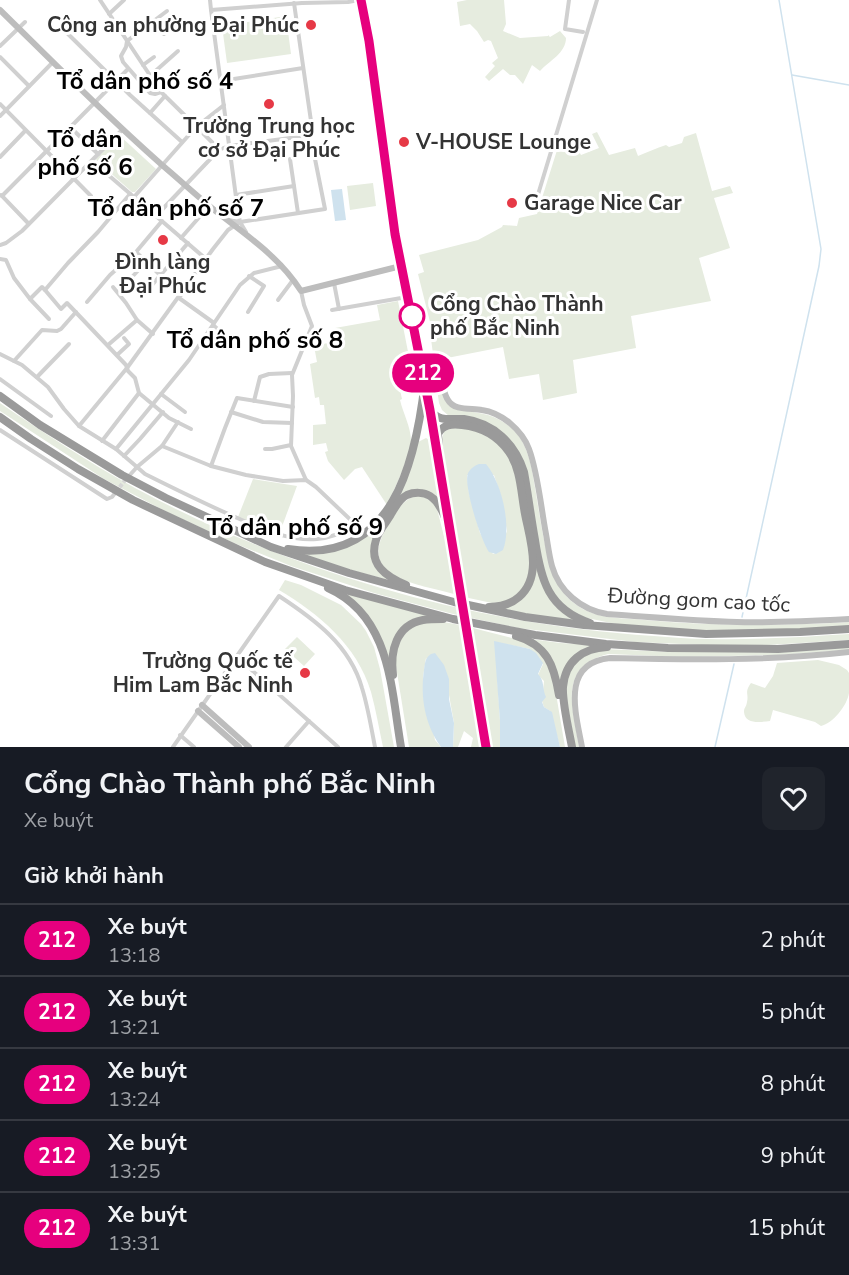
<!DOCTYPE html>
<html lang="vi">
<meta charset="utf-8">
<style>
body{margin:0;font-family:"Nunito Sans",sans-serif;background:#20242c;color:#f1f3f6;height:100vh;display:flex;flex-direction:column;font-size:22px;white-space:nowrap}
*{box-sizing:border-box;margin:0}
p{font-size:20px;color:#9ea1a6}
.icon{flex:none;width:33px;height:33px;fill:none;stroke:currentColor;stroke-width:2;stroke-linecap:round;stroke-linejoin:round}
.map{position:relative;height:747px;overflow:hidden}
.details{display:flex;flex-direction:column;background:#171b24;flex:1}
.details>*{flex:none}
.badge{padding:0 12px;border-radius:20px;font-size:21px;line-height:39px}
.map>.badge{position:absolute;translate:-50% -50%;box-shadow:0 0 0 3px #fff}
h2{padding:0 24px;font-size:22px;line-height:54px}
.round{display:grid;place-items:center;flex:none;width:63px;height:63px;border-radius:12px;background:#20242c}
.overview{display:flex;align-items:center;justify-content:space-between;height:102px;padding:0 24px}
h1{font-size:28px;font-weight:700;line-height:45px}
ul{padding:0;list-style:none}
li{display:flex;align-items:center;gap:18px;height:72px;padding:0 24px;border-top:2px solid #363941}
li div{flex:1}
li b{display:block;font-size:22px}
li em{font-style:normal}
li .badge{min-width:66px;font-weight:700;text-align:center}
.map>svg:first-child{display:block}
</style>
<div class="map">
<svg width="849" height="747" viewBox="0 0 849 747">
<rect width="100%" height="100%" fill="#fff"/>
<!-- green -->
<g fill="#e6ecdf" fill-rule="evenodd">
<path d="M467 0H504L506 24 503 31 520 38 548 36V35L550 37 560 31 566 38C566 53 549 61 540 71L532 65 523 84 515 75H510L503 69 489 81 485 77 495 66 492 63 498 58 491 41 488 40 484 42 477 31 470 24 460 26 457 2Z"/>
<polygon points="286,16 291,54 227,63 222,26"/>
<path d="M597 132 609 155 635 148 638 156C648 152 656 148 666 145L669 147 682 143 684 137 696 133 712 191 730 186 733 193 714 198 730 248 699 258 711 301 631 316 636 348 573 360 577 393 543 400 539 374 509 379 503 347 442 359 439 352 433 354 431 339 434 338 418 274 424 272 419 255 478 240 502 227 503 225 517 226 519 218 537 214 558 147 574 142 581 155 599 148 592 134Z"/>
<polygon points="119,135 156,169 135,192 132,192 97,161 96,159"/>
<polygon points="373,183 376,206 350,210 347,186"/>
<path d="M398 301 413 377 398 381 402 399 400 400C403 413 411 427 411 441 410 457 394 490 387 505L362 467 355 469 344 480 328 461 325 452 328 451 326 443 313 445V425L326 424 324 405H320L319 397 315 398 310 364 317 362 314 346 337 341 335 328 380 320 377 305Z"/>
<path d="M433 360 436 361 439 365C440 373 441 390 445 396 456 414 471 410 488 415 502 419 517 430 523 443 529 455 532 468 534 482 540 514 544 559 560 587 565 597 576 606 587 611 604 619 626 618 645 620 713 626 781 626 849 622V627L806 630 700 631 616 624 587 618 568 610 554 594 543 573 517 449 449 416 442 410 439 403Z"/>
<path d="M0 403C44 433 88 462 135 488 295 574 473 624 654 636 672 637 690 639 708 639 755 640 802 637 849 634V640L768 645 729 646 635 642 518 628 453 614 374 593 291 566 234 543 165 511 104 479 0 411Z"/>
<path d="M452 427 478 430 498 442 514 465 531 559 528 584 508 602 492 603 464 597 450 509 442 439 444 432ZM467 475H494L500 493 507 531 499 552 493 554 480 533 469 493Z"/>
<polygon points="426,438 431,441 441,506 425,491 396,502 418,442"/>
<polygon points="253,479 297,486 280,532 268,529 238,517"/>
<path d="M415 496H423L436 505 446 544 454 594C419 584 354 578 388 526 395 514 401 501 415 496Z"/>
<polygon points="387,516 373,549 392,581 336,566 298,554 299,552 337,549"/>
<polygon points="533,545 545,589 581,623 498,610 528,591"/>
<path d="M285 580 301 585 341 605 361 624 366 631 374 647 380 669 394 747H383C379 729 376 710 371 692 357 645 319 614 279 590Z"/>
<polygon points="338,590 430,616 413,621 390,657 387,658 379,634"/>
<polygon points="438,621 460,625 482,747 471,747 473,738 464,731 458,747 453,747 454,723 449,695 426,658 423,677 435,740 441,747 409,747 395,660 399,640 412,627 416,624"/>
<polygon points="469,627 524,641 539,650 553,676 565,747 560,747 550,711 544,707 542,701 544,681 538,675 543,664 530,649 495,642 500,721 500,747 492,747 481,696"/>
<polygon points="297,637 315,654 304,666 285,649"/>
<polygon points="531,639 560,643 594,645 579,653 561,685 556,670"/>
<path d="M849 646V650L779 655 684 657 608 654C557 667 573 708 579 747H575L567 701 566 682 572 667 585 654 603 649 672 652Z"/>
<path d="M818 660 839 665 847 670 849 673C849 680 849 687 849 693 847 706 833 723 821 726L815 722 773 710 770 721C761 722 745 725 744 712 744 707 746 708 747 702 749 693 744 693 751 683L765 688 773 676 777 663Z"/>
</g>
<!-- water -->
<g fill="#cfe2ee">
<polygon points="342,189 346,220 335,221 331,190"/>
<path d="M479 464H486C502 483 512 527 503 550L496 554 489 552C481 541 463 485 468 473 471 468 474 466 479 464Z"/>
<path d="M494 641 530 649 536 653 543 663 538 674C545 681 542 689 546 697L542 702 544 707 552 712 560 747H500V721Z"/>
<path d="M435 653 444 665 449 679V699L454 723 453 747H441C425 725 420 697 424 670 425 663 425 658 431 654Z"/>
</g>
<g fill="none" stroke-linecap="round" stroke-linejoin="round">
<!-- stream -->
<g stroke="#cfe2ee" stroke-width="1.5">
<polyline points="792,75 849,85"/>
<polyline points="742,617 819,266 821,249 779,0"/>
<polyline points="715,747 734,664"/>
</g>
<!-- street-tunnel -->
<polyline stroke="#d6d6d6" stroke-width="4" stroke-dasharray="4 2" stroke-linecap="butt" points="116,492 126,479"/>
<!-- street -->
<g stroke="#d0d0d0" stroke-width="4">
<polyline points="100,0 161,92 220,150"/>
<polyline points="210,0 211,10"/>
<polyline points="569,0 565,29 583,32"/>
<polyline points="109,14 124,0"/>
<polyline points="154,20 164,34"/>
<polyline points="67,33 130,95 182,142"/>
<polyline points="0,46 25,22"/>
<polyline points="0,57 29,86"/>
<polyline points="143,65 154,57"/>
<polyline points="151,75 178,51"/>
<polyline points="221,81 303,68"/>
<polyline points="161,92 155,94 150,93 123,62 121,56 126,47 127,41 167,11"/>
<polyline points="0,104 91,196"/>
<polyline points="150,113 165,96"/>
<polyline points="0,116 53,62"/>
<polyline points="70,127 98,154"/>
<polyline points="0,157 25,131"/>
<polyline points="290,159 298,213"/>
<polyline points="92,161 206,259"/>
<polyline points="1,195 28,223"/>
<polyline points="236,195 294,186"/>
<polyline points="2,196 128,69"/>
<polyline points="134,197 196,127 224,105"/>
<polyline points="533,211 597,0"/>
<polyline points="156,216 216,153 221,149 229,146 313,135 294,3"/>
<polyline points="228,220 240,222 325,209 314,154"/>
<polyline points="246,232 240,222 238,212 211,10 302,3 348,2 359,0"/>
<polyline points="181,238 209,206"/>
<polyline points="0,245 6,243 22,231 123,129"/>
<polyline points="136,252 181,295"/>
<polyline points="0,259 6,260 14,278 30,299 42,287 45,290 68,263 98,232 130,194"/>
<polyline points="132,277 146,262"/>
<polyline points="334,283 339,309"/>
<polyline points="113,287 126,303 137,320 153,334"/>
<polyline points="45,290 61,309 67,303 126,365 128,371 135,378 139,393 169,418 191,429"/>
<polyline points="301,291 304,305 312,326 292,375 293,396 291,446 306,480"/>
<polyline points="146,292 188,243"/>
<polyline points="179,298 214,323"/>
<polyline points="30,299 49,319"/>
<polyline points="278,300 293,280"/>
<polyline points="87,302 110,275 136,252 162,221"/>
<polyline points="332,310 407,297"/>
<polyline points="248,312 264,286 249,276"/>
<polyline points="213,325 235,344"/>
<polyline points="108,345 137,320"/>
<path d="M0 354 22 365 48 387 64 409 79 426 116 449 137 467 162 446 211 466 246 475 283 481 306 480 316 487 356 525C344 532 332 538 317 539 291 541 266 531 242 520 209 506 177 490 145 474L137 467 129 476"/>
<polyline points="117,355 129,344 124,338"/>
<polyline points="14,361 42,330 57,331 61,329 76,312"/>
<polyline points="37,377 69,344"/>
<polyline points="0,379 51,416"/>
<polyline points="161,394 185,412"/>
<polyline points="254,401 260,377 269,374 292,373"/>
<polyline points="231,412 263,422 292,423"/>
<polyline points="79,426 127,368 213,249 228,230 240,222"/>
<polyline points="0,430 107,499 112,497 116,492"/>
<polyline points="102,441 139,393"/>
<polyline points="162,446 178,422"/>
<polyline points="116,449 189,360 240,285 254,273 282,266"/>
<polyline points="265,449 272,449 291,445"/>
<polyline points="124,456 140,439 163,412"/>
<polyline points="211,466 225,428 237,398 293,407"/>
<polyline points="236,656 338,747"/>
<polyline points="180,735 194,747"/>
<path d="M173 747 279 596C314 619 350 645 362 688 368 707 371 727 375 747"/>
<polyline points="286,747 309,721"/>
</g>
<!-- secondary -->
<g stroke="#bdbdbd" stroke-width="6">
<path d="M0 10C53 62 106 116 162 165 181 181 199 198 218 213 249 237 280 258 301 291L401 266"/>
<path d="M431 358H436L439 360C441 371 442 392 448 400 454 411 471 408 482 410 502 413 522 430 529 449 538 473 541 508 546 534 548 545 549 555 552 566 559 591 581 610 607 614 651 617 694 621 737 622 775 623 812 621 849 619"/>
<polyline points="202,705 249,747"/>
<polyline points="198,711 239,747"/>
<path d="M582 747C576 714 560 663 610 658 690 660 770 661 849 652"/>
</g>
<!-- primary -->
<polyline stroke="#ababab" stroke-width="7" points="361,0 369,41 395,234 430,410"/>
<!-- highway -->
<g stroke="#9a9a9a" stroke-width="8">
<polyline points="0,396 40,425 122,475 166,498 271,547 349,573 454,602 525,617 584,625 706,634 800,632 849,629"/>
<path d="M430 410C440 423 451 418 464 419 494 423 515 444 524 472 528 494 531 518 535 540 541 580 548 609 590 623"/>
<polyline points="431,411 435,438"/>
<polyline points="0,417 31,439 78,469 133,500 265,562 345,590 453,619 535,635 606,644 668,648 778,649 849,644"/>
<polyline points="440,468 447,518"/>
<path d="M441 473 438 434C443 424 452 424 462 425 481 427 498 436 509 452 521 469 521 493 525 514 530 540 543 576 519 597 511 604 500 607 489 607"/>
<polyline points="449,530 453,551"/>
<path d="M288 549C393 566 416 461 425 381"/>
<path d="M406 585C387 577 368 565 376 540 378 532 385 524 390 516 394 509 399 499 407 495 414 492 424 492 430 496 441 503 446 520 450 532"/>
<path d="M328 588C391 616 391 689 401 747"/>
<path d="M516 636C547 645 554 665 559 695"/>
<path d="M393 675C390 651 396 625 423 620 429 619 436 619 443 619"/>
<polyline points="475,679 486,747"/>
<path d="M572 747C569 731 562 702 563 687 565 661 583 648 607 647"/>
</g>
<!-- highway-bridge -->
<polyline stroke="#9a9a9a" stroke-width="8" points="453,551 475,679"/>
</g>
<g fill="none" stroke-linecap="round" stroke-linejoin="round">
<!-- line casing -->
<g stroke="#fff" stroke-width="14">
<polyline id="line" points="361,0 369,41 395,234 430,410 486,747"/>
</g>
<!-- line -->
<use href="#line" stroke="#e6007e" stroke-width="9"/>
</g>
<!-- markers -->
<g fill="#e63946" stroke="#fff" stroke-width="2">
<circle cx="311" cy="25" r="6"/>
<circle cx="269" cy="104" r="6"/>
<circle cx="404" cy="142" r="6"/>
<circle cx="512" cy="203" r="6"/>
<circle cx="163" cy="240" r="6"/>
<circle cx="305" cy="673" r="6"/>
</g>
<circle fill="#fff" stroke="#e6007e" stroke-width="3" cx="412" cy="316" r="12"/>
<g text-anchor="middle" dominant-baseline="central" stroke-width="6" stroke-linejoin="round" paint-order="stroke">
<!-- poi labels -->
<g font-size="21" font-weight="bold" fill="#333" stroke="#fff" text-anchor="end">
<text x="299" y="25">Công an phường Đại Phúc</text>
<text x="269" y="126" text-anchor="middle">Trường Trung học<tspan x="269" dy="24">cơ sở Đại Phúc</tspan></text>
<text x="416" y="142" text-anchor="start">V-HOUSE Lounge</text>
<text x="524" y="203" text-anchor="start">Garage Nice Car</text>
<text x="163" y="262" text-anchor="middle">Đình làng<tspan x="163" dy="24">Đại Phúc</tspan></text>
<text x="293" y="661">Trường Quốc tế<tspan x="293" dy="24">Him Lam Bắc Ninh</tspan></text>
</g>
<!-- stop labels -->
<g font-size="21" font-weight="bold" fill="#333" stroke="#fff" text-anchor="start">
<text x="430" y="304">Cổng Chào Thành<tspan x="430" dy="24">phố Bắc Ninh</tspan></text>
</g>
<!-- street labels -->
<g font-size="21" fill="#333" stroke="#fff">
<text transform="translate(699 600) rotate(3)">Đường gom cao tốc</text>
</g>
<!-- quarter labels -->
<g font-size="24" font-weight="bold" fill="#000" stroke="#fff">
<text x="145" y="81">Tổ dân phố số 4</text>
<text x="85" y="139">Tổ dân<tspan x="85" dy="28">phố số 6</tspan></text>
<text x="176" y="208">Tổ dân phố số 7</text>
<text x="255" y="340">Tổ dân phố số 8</text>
<text x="295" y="527">Tổ dân phố số 9</text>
</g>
</g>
</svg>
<b class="badge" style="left:423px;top:373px;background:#e6007e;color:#fff">212</b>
</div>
<section class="details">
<div class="overview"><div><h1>Cổng Chào Thành phố Bắc Ninh</h1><p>Xe buýt</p></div><a class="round"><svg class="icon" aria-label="heart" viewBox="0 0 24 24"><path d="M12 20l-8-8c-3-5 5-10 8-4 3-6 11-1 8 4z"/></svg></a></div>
<h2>Giờ khởi hành</h2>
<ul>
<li><span class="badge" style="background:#e6007e;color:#fff">212</span><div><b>Xe buýt</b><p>13:18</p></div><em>2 phút</em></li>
<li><span class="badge" style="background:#e6007e;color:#fff">212</span><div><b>Xe buýt</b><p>13:21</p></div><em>5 phút</em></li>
<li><span class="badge" style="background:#e6007e;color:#fff">212</span><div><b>Xe buýt</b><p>13:24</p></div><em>8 phút</em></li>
<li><span class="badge" style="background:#e6007e;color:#fff">212</span><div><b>Xe buýt</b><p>13:25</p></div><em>9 phút</em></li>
<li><span class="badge" style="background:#e6007e;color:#fff">212</span><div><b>Xe buýt</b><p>13:31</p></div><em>15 phút</em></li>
</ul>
</section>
